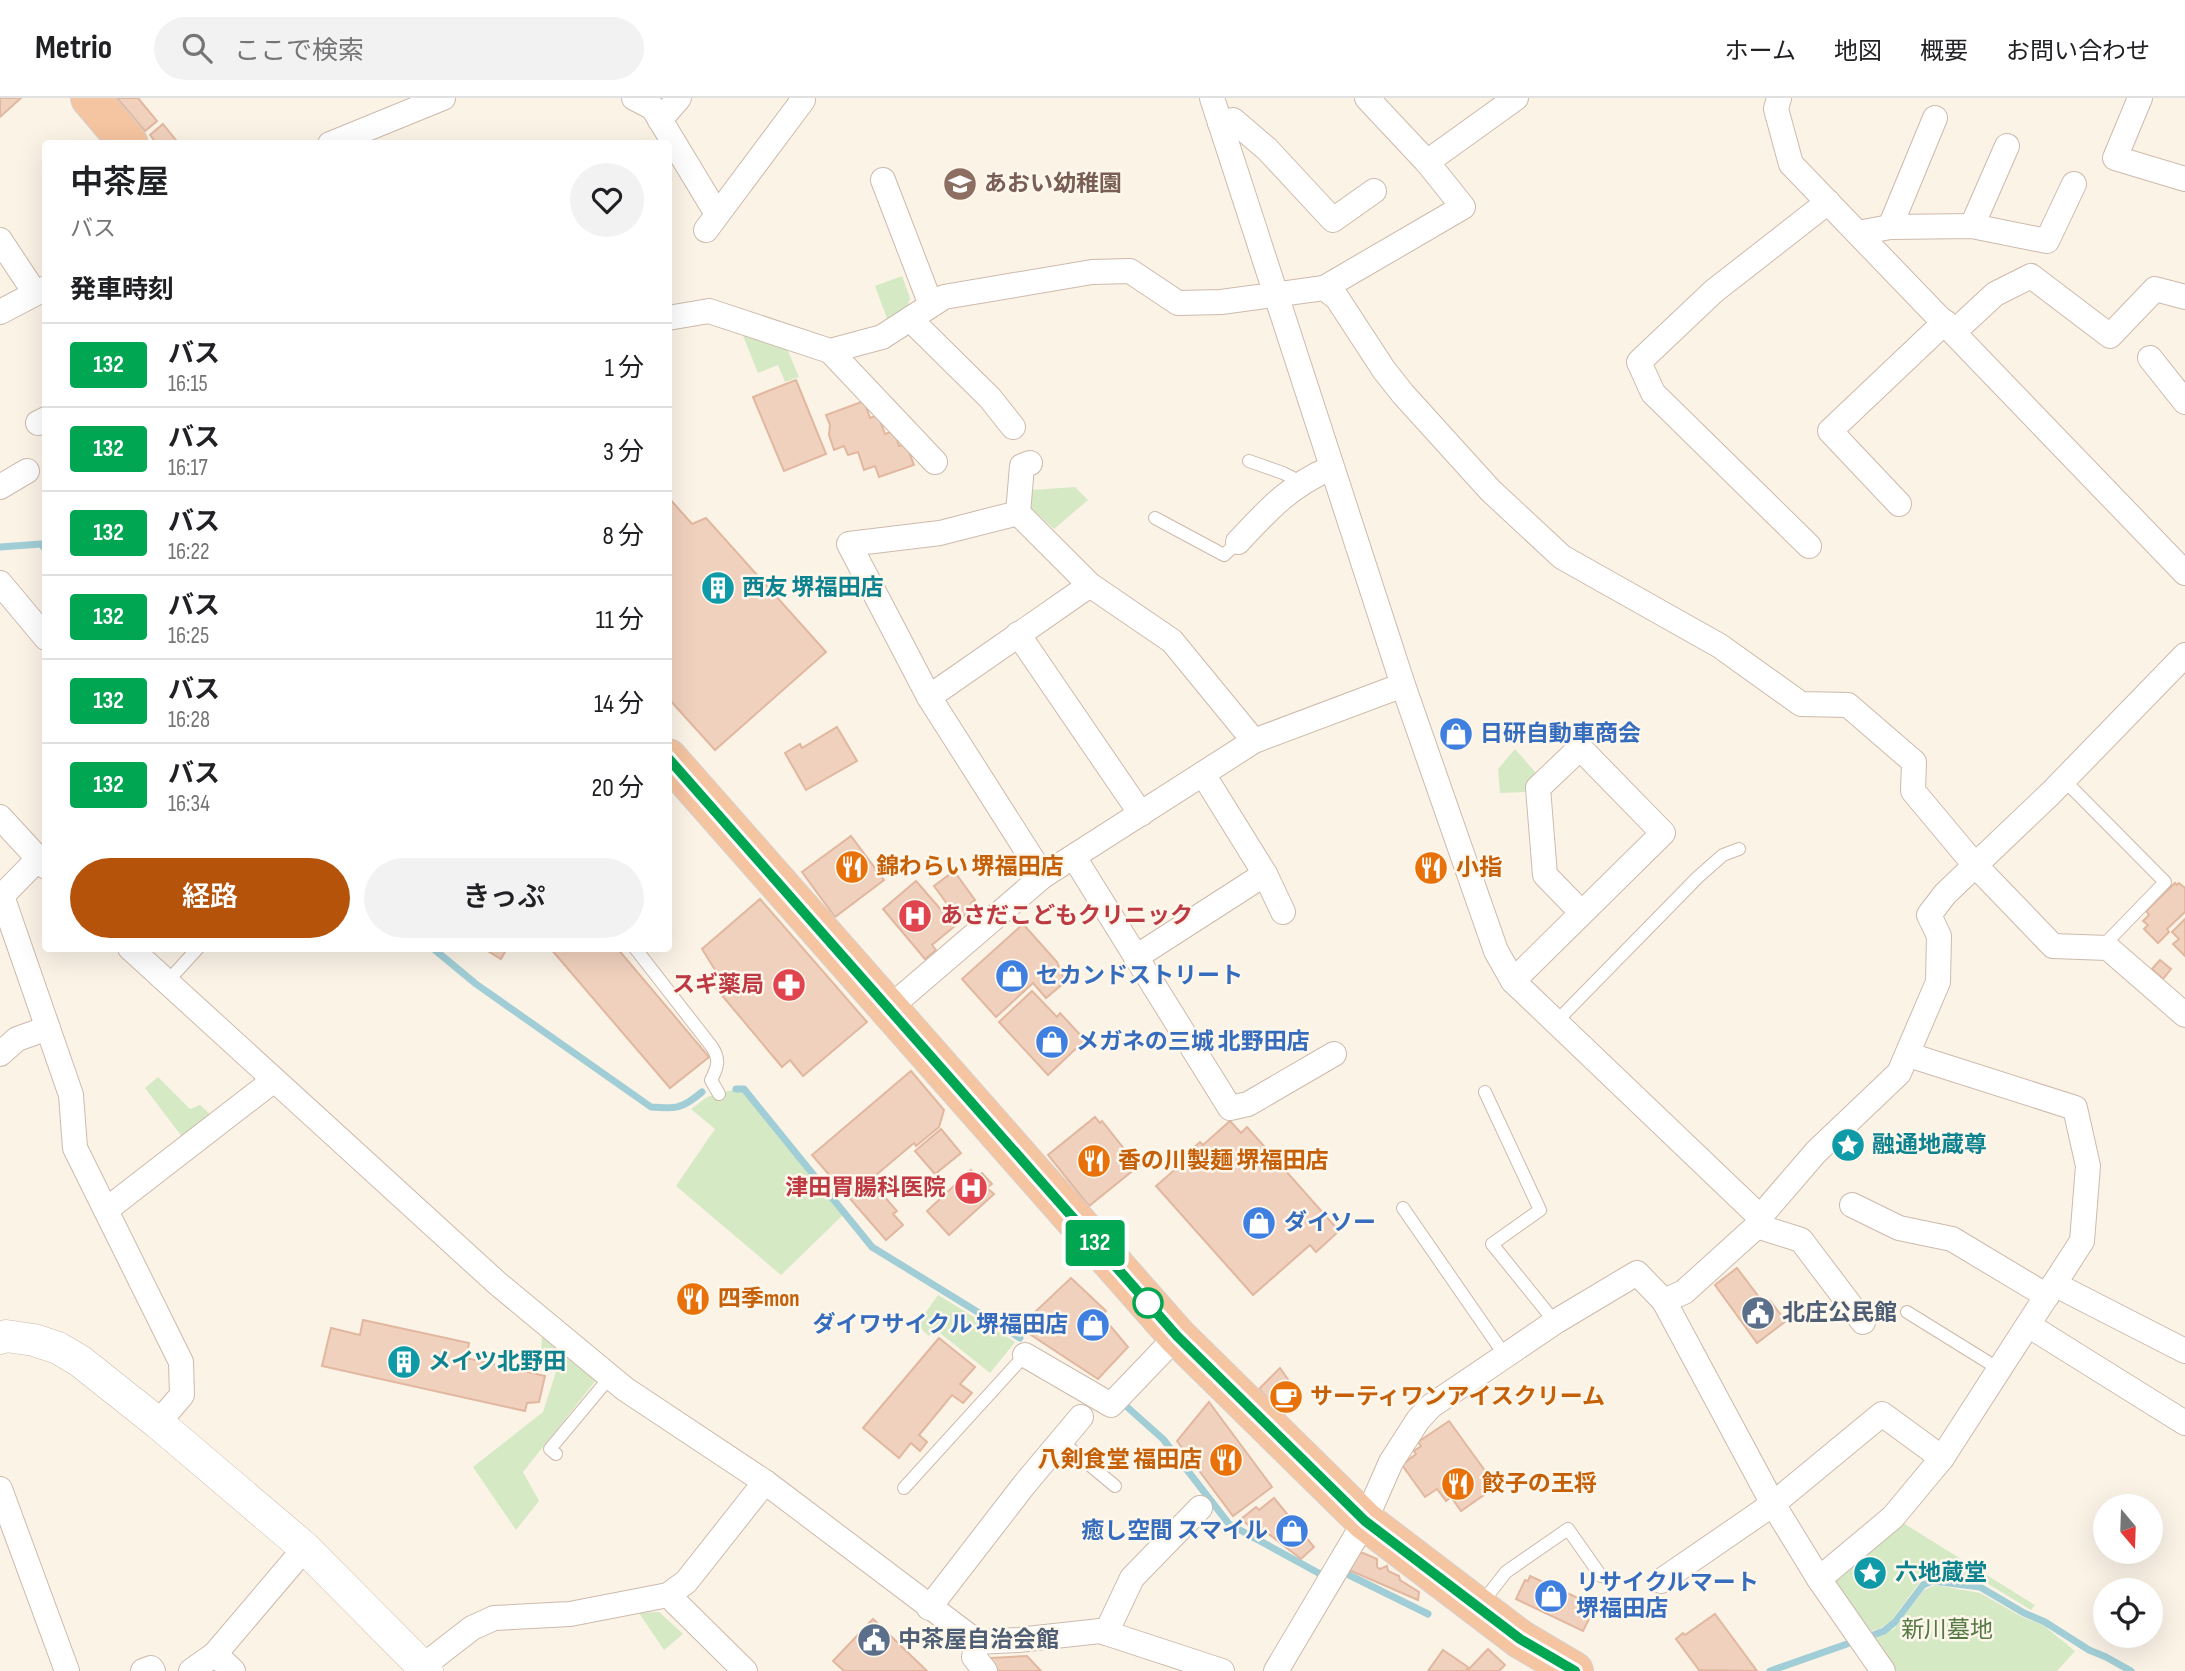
<!DOCTYPE html>
<html lang="ja">
<meta charset="utf-8">
<style>
body{margin:0;font-family:"Sofia Sans Condensed","Noto Sans JP",sans-serif;background:#f2f2f2;color:#202124;height:100vh;display:flex;flex-direction:column;font-size:26px;white-space:nowrap}
*{box-sizing:border-box;margin:0}
p{font-size:23px;color:#757577}
.icon{flex:none;width:38px;height:38px;fill:none;stroke:currentColor;stroke-width:2;stroke-linecap:round;stroke-linejoin:round}
.map{position:relative;flex:1;overflow:hidden}
.side{position:absolute;left:42px;top:42px;width:630px;height:812px;display:flex;flex-direction:column;background:#fff;border-radius:7px;box-shadow:0 7px 28px #0002}
.side>*{flex:none}
.badge{padding:0 14px;border-radius:5px;font-size:24px;line-height:46px}
.needle{width:46px;rotate:161deg}
.buttons{position:absolute;left:2093px;top:1396px;display:grid;gap:14px}
.buttons a{display:grid;place-items:center;width:70px;height:70px;border-radius:50%;background:#fff;box-shadow:0 7px 28px #0002;font-size:35px}
.map>.badge{position:absolute;translate:-50% -50%;box-shadow:0 0 0 4px #fff}
h2{padding:0 28px;font-size:26px;line-height:63px}
.round{display:grid;place-items:center;flex:none;width:74px;height:74px;border-radius:37px;background:#f2f2f2}
.overview{display:flex;align-items:center;justify-content:space-between;height:119px;padding:0 28px}
h1{font-size:33px;font-weight:600;line-height:52px}
.primary-button{display:flex;gap:14px;margin-top:auto;padding:14px 28px}
.primary-button a{flex:1;height:80px;border-radius:42px;background:#b45309;color:#fff;font-size:28px;font-weight:600;line-height:80px;text-align:center}
.primary-button a+a{background:#f2f2f2;color:#202124}
ul{padding:0;list-style:none}
li{display:flex;align-items:center;gap:21px;height:84px;padding:0 28px;border-top:2px solid #e0e0e0}
li div{flex:1}
li b{display:block;font-size:26px}
li em{font-style:normal}
li .badge{min-width:77px;font-weight:700;text-align:center}
header{display:flex;align-items:center;gap:42px;box-sizing:border-box;height:98px;padding:0 35px;background:#fff;border-bottom:2px solid #e0e0e0}
header strong{font-size:33px}
nav{display:flex;gap:38px;margin-inline-start:auto;font-size:24px}
.search{width:490px;height:63px;background:#f2f2f2;display:flex;align-items:center;gap:18px;box-sizing:border-box;padding:0 24px;border-radius:38px;color:#757577;font-size:26px}
.map>svg:first-child{display:block}
</style>
<header>
<strong>Metrio</strong>
<div class="search"><svg class="icon" aria-label="search" viewBox="0 0 24 24"><circle cx="10" cy="10" r="6"/><path d="M15 15l6 6"/></svg>ここで検索</div>
<nav><a>ホーム</a><a>地図</a><a>概要</a><a>お問い合わせ</a></nav>
</header>
<div class="map">
<svg width="2185" height="1573" viewBox="0 0 2185 1573">
<rect width="100%" height="100%" fill="#fbf3e6"/>
<!-- green -->
<g fill="#d4e9c4">
<polygon points="902,178 910,200 906,213 888,223 875,188"/>
<polygon points="740,230 785,246 799,279 785,284 778,267 758,275"/>
<polygon points="1075,389 1088,402 1054,431 1031,410 1032,392"/>
<polygon points="1515,651 1536,675 1527,684 1525,694 1500,695 1498,671"/>
<polygon points="158,979 190,1011 200,1007 212,1018 183,1040 145,990"/>
<polygon points="736,991 744,991 845,1115 781,1177 676,1088 715,1031 691,1011 707,999"/>
<polygon points="938,1197 1015,1244 990,1275 935,1231 929,1238 917,1227"/>
<polygon points="542,1235 597,1281 523,1374 539,1403 516,1432 473,1369 543,1314 556,1274 541,1263"/>
<polygon points="1900,1423 2035,1507 2031,1512 1980,1481 1939,1477 1922,1481 1891,1523 1879,1531 1862,1535 1832,1482"/>
<polygon points="1935,1487 1980,1495 2022,1519 2043,1527 2075,1553 2057,1573 1890,1573 1868,1544 1894,1531 1924,1492"/>
<polygon points="659,1514 683,1536 664,1552 639,1515"/>
</g>
<g fill="none" stroke-linecap="round" stroke-linejoin="round">
<!-- stream -->
<g stroke="#a1ced6" stroke-width="7">
<polyline points="0,449 41,446 46,452"/>
<path d="M435 852 476 886 651 1009C676 1011 682 1011 702 994"/>
<polyline points="736,991 744,991 872,1149 1020,1240"/>
<polyline points="1126,1308 1163,1341 1229,1426 1324,1478"/>
<polyline points="1349,1477 1428,1516"/>
<polyline points="1868,1539 1884,1533 1895,1524 1923,1487 1933,1483 1980,1489 2024,1515 2045,1524 2089,1552 2106,1559 2131,1573"/>
<polyline points="1770,1573 1847,1546"/>
</g>
</g>
<!-- building -->
<g fill="#f0d1be" stroke="#e2b79f" stroke-width="2">
<polygon points="0,0 21,0 0,19"/>
<polygon points="117,0 138,0 157,23 145,33"/>
<polygon points="163,26 179,46 157,46 150,37"/>
<polygon points="796,282 826,356 784,373 753,299"/>
<polygon points="864,303 870,320 878,317 885,336 894,333 899,348 906,346 914,367 879,379 875,368 864,372 858,354 848,357 844,348 834,352 829,337 830,327 826,317"/>
<polygon points="668,399 692,426 706,420 826,554 715,652 668,600"/>
<polygon points="837,629 857,663 806,692 785,655 800,646 802,650"/>
<polygon points="851,738 884,782 835,819 802,774"/>
<polygon points="954,773 975,802 971,805 974,810 959,822 934,788"/>
<polygon points="916,783 955,828 932,847 936,852 925,861 883,811"/>
<polygon points="2175,785 2177,787 2179,785 2185,790 2185,814 2167,831 2169,834 2158,845 2144,831 2148,827 2143,823 2149,817 2146,813"/>
<polygon points="760,801 867,924 803,978 790,962 782,969 715,889 722,883 702,851"/>
<polygon points="2185,821 2185,858 2173,846 2179,841 2172,834"/>
<polygon points="1023,826 1057,864 1065,884 1046,900 1033,885 996,919 962,881"/>
<polygon points="483,850 507,850 501,861"/>
<polygon points="550,850 617,850 709,959 670,990"/>
<polygon points="2160,862 2171,871 2163,881 2152,871"/>
<polygon points="1032,893 1057,919 1060,915 1085,942 1048,977 999,924"/>
<polygon points="911,973 944,1012 939,1029 916,1048 914,1045 870,1082 897,1113 893,1116 903,1127 886,1142 812,1057"/>
<polygon points="1095,1019 1100,1025 1102,1023 1129,1057 1132,1054 1141,1066 1089,1108 1048,1057"/>
<polygon points="1230,1023 1241,1035 1247,1029 1339,1133 1316,1154 1310,1147 1253,1197 1156,1088 1186,1062 1183,1059 1200,1044 1203,1047"/>
<polygon points="941,1031 961,1055 935,1076 915,1053"/>
<polygon points="971,1072 977,1079 982,1075 992,1086 987,1090 994,1096 949,1137 927,1113"/>
<polygon points="1737,1170 1765,1207 1770,1203 1786,1223 1757,1245 1715,1187"/>
<polygon points="1071,1180 1106,1213 1101,1217 1128,1249 1098,1281 1019,1229"/>
<polygon points="363,1222 469,1245 466,1260 545,1278 539,1304 527,1305 525,1313 322,1268 331,1230 360,1237"/>
<polygon points="939,1240 975,1269 960,1286 972,1295 963,1305 952,1297 919,1337 927,1344 920,1353 911,1345 899,1360 863,1330"/>
<polygon points="1280,1270 1301,1300 1284,1317 1259,1291"/>
<polygon points="1209,1304 1272,1389 1233,1418 1177,1343"/>
<polygon points="1449,1323 1491,1381 1486,1385 1491,1392 1461,1413 1451,1399 1446,1403 1437,1391 1425,1399 1402,1367 1416,1356 1414,1353 1421,1348 1418,1344"/>
<polygon points="1274,1400 1314,1449 1301,1461 1266,1434 1261,1438 1241,1421 1256,1409 1259,1412"/>
<polygon points="1363,1455 1377,1461 1377,1469 1380,1471 1387,1468 1388,1473 1399,1478 1400,1482 1419,1494 1418,1502 1349,1472 1358,1456"/>
<polygon points="1530,1478 1591,1506 1587,1513 1592,1515 1583,1533 1516,1501 1525,1482 1528,1483"/>
<polygon points="1715,1516 1757,1573 1699,1572 1676,1541 1683,1535 1685,1537"/>
<polygon points="873,1521 927,1573 844,1573 833,1563"/>
<polygon points="1488,1551 1505,1567 1499,1573 1467,1573"/>
<polygon points="1443,1552 1468,1569 1466,1573 1428,1573"/>
<polygon points="1027,1558 1041,1573 995,1573 987,1564 991,1560"/>
</g>
<g fill="none" stroke-linecap="round" stroke-linejoin="round">
<!-- service casing -->
<g stroke="#cdbaac" stroke-width="14">
<g id="service">
<polyline points="1249,363 1283,375 1303,385"/>
<polyline points="1155,420 1224,457 1238,444"/>
<polyline points="2064,682 2165,784 2102,849"/>
<path d="M635 850 712 949C720 961 718 969 711 982L719 996"/>
<polyline points="167,884 198,850"/>
<polyline points="1556,924 1698,779 1723,757 1739,751"/>
<polyline points="1485,994 1540,1112 1492,1146 1555,1224"/>
<polyline points="1403,1110 1506,1259"/>
<polyline points="1907,1214 1999,1271"/>
<polyline points="1061,1343 1115,1388"/>
<polyline points="556,1356 550,1351 610,1279"/>
<polyline points="904,1390 1025,1257"/>
<polyline points="1481,1506 1506,1474 1568,1431 1601,1478"/>
</g>
</g>
<!-- minor casing -->
<g stroke="#cdbaac" stroke-width="26">
<g id="minor">
<polyline points="634,0 653,10 717,116"/>
<polyline points="1212,0 1403,587 1496,853 1513,883 1760,1119"/>
<polyline points="1779,0 1776,11 1791,66 2185,475"/>
<polyline points="2140,0 2115,60 2185,81"/>
<polyline points="660,22 679,0"/>
<polyline points="1220,25 1233,22 1267,51 1333,122 1374,93"/>
<polyline points="330,46 443,0"/>
<polyline points="1427,64 1516,0"/>
<polyline points="883,82 931,207"/>
<polyline points="1972,128 2007,48"/>
<polyline points="1890,129 1935,20"/>
<polyline points="706,132 803,2 801,0"/>
<polyline points="1858,135 1890,129 1972,128 2047,143 2074,86"/>
<polyline points="0,142 35,195"/>
<polyline points="1324,190 1463,109 1427,64 1367,0"/>
<polyline points="0,214 46,190"/>
<polyline points="668,220 709,213 830,253 882,239 944,199 1092,174 1130,173 1178,205 1221,204 1324,190 1337,200 1384,272 1403,296 1490,392 1562,459 1720,548 1801,606 1848,607 1914,664 1913,693 1974,766 2053,848 2108,850 2185,917"/>
<polyline points="910,221 990,300 1013,329"/>
<polyline points="1954,234 1995,196 2031,178 2110,238 2155,191 2185,199"/>
<polyline points="830,253 935,364"/>
<polyline points="2150,260 2185,304"/>
<polyline points="38,325 46,321"/>
<polyline points="0,389 27,373"/>
<polyline points="1899,406 1830,333 1945,224"/>
<polyline points="1018,415 1022,368 1030,365"/>
<path d="M1238 444C1268 412 1289 388 1331 370"/>
<polyline points="1809,448 1653,295 1639,264 1714,193 1828,104"/>
<polyline points="0,485 46,540"/>
<polyline points="1018,536 1141,716"/>
<polyline points="929,599 1090,487"/>
<polyline points="1203,676 1265,776 1283,814"/>
<polyline points="0,719 46,769"/>
<polyline points="1074,759 1230,1010 1248,1006 1334,956"/>
<polyline points="38,761 2,798 71,997 75,1050 181,1264 182,1297 158,1325"/>
<polyline points="1043,778 929,599 849,446 940,435 1018,415 1090,487 1172,543 1254,643"/>
<polyline points="130,850 497,1185 625,1291 765,1384 977,1544 1018,1542 1100,1533 1222,1573"/>
<polyline points="1136,859 1265,776"/>
<polyline points="1513,883 1663,735 1580,650 1538,690 1545,777 1582,815"/>
<polyline points="888,911 1043,778 1254,643 1403,587"/>
<polyline points="0,956 17,941 48,930"/>
<polyline points="1852,1107 1899,1130 1952,1141 2047,1198"/>
<polyline points="106,1112 274,982"/>
<polyline points="1757,1128 1801,1142 1863,1224"/>
<polyline points="2054,1186 2185,1253"/>
<polyline points="2028,1227 2185,1325"/>
<polyline points="1025,1257 1111,1307 1177,1238"/>
<polyline points="0,1391 67,1573"/>
<polyline points="1819,1481 1893,1419 1942,1360 2082,1143 2088,1068 2075,1010 1909,957"/>
<polyline points="1661,1483 1773,1406 1882,1316 1942,1360"/>
<polyline points="668,1497 745,1573"/>
<polyline points="929,1510 1024,1387 1081,1319"/>
<polyline points="1106,1535 1132,1480 1200,1410"/>
<polyline points="977,1544 974,1559 985,1573"/>
<polyline points="215,1556 233,1573"/>
<polyline points="423,1568 472,1530 494,1520 570,1516 668,1497 686,1484 765,1384"/>
<polyline points="143,1573 151,1570 153,1573"/>
<polyline points="191,1573 215,1556 305,1450"/>
<polyline points="1276,1573 1365,1423 1391,1364 1418,1322 1431,1308 1555,1224 1637,1175 1664,1203"/>
<polyline points="1883,1573 1819,1481 1773,1406 1664,1203 1684,1194 1757,1128 1760,1119 1816,1054 1899,975 1938,884 1939,838 1929,817 1945,796 2051,695 2185,557"/>
</g>
</g>
<!-- tertiary casing -->
<g stroke="#cdbaac" stroke-width="33">
<polyline id="tertiary" points="0,1240 6,1238 34,1242 58,1250 80,1263 158,1325 305,1450 427,1573"/>
</g>
<!-- trunk casing -->
<g stroke="#d8d1cd" stroke-width="40">
<g id="trunk">
<polyline points="90,0 129,46"/>
<polyline points="668,660 1177,1238 1365,1423 1520,1541 1574,1573"/>
</g>
</g>
<!-- service -->
<use href="#service" stroke="#fff" stroke-width="12"/>
<!-- minor -->
<use href="#minor" stroke="#fff" stroke-width="24"/>
<!-- tertiary -->
<use href="#tertiary" stroke="#fff" stroke-width="32"/>
<!-- trunk -->
<use href="#trunk" stroke="#f5c4a0" stroke-width="38"/>
</g>
<g fill="none" stroke-linecap="round" stroke-linejoin="round">
<!-- line casing -->
<g stroke="#fff" stroke-width="16">
<polyline id="line" points="668,660 1177,1238 1365,1423 1520,1541 1575,1573"/>
</g>
<!-- line -->
<use href="#line" stroke="#00a651" stroke-width="10"/>
</g>
<!-- icons -->
<defs>
<g id="school-disc" transform="scale(1.75)"><circle r="9.5" fill="#8d6e63" stroke="#fef7ec"/><path d="M0-5L7-2L0 1L-7-2ZM-4 1L0 2.5L4 1V4Q0 6-4 4Z" fill="#fff"/></g>
<g id="building-disc" transform="scale(1.75)"><circle r="9.5" fill="#0f9aa8" stroke="#fef7ec"/><path d="M-4-6H4V6H1V3H-1V6H-4ZM-2.5-4.3h1.7v1.8h-1.7ZM.8-4.3h1.7v1.8H.8ZM-2.5-1h1.7V.8h-1.7ZM.8-1h1.7V.8H.8Z" fill="#fff"/></g>
<g id="shop-disc" transform="scale(1.75)"><circle r="9.5" fill="#3f7fe0" stroke="#fef7ec"/><path d="M-5-2.5h2.3a2.7 3.5 0 0 1 5.4 0H5L5.5 6h-11ZM-1.5-2.5h3a1.5 2.3 0 0 0-3 0Z" fill="#fff"/></g>
<g id="restaurant-disc" transform="scale(1.75)"><circle r="9.5" fill="#e8710a" stroke="#fef7ec"/><path d="M-5-6h1v4h1v-4h1v4h1v-4h1v5L-1.5 .5V6h-2V.5L-5-1ZM5-6V6H3V1.5H1.5Q1.5-4 5-6Z" fill="#fff"/></g>
<g id="hospital-disc" transform="scale(1.75)"><circle r="9.5" fill="#e0444e" stroke="#fef7ec"/><path d="M-5-5h3v3.5h4V-5h3V5h-3V1.5h-4V5h-3Z" fill="#fff"/></g>
<g id="pharmacy-disc" transform="scale(1.75)"><circle r="9.5" fill="#e0444e" stroke="#fef7ec"/><path d="M-2-6h4v4h4v4h-4v4h-4v-4h-4v-4h4Z" fill="#fff"/></g>
<g id="sight-disc" transform="scale(1.75)"><circle r="9.5" fill="#0f9aa8" stroke="#fef7ec"/><path d="M0-6L1.8-2.2L6-1.7L2.9 1.2L3.7 5.4L0 3.3L-3.7 5.4L-2.9 1.2L-6-1.7L-1.8-2.2Z" fill="#fff"/></g>
<g id="civic-disc" transform="scale(1.75)"><circle r="9.5" fill="#5c6f8a" stroke="#fef7ec"/><path d="M-.6-6.5H3V-4.5H.6V-3L4-1V1h2V6H-6V1h2V-1L-.6-3ZM-1.2 2.5V6h2.4V2.5Z" fill="#fff"/></g>
<g id="cafe-disc" transform="scale(1.75)"><circle r="9.5" fill="#e8710a" stroke="#fef7ec"/><path d="M-5.5-4.5H6V0H3Q3 3.5 0 3.5H-2.5Q-5.5 3.5-5.5 0ZM3-3.2v2h1.7v-2ZM-6 4.5H4V6H-6Z" fill="#fff"/></g>
</defs>
<g fill-rule="evenodd">
<use href="#school-disc" x="960" y="86"/>
<use href="#building-disc" x="718" y="490"/>
<use href="#shop-disc" x="1456" y="636"/>
<use href="#restaurant-disc" x="852" y="769"/>
<use href="#restaurant-disc" x="1431" y="770"/>
<use href="#hospital-disc" x="915" y="818"/>
<use href="#shop-disc" x="1012" y="878"/>
<use href="#pharmacy-disc" x="789" y="887"/>
<use href="#shop-disc" x="1052" y="944"/>
<use href="#sight-disc" x="1848" y="1047"/>
<use href="#restaurant-disc" x="1094" y="1063"/>
<use href="#hospital-disc" x="971" y="1090"/>
<use href="#shop-disc" x="1259" y="1125"/>
<use href="#restaurant-disc" x="693" y="1201"/>
<use href="#civic-disc" x="1758" y="1215"/>
<use href="#shop-disc" x="1093" y="1227"/>
<use href="#building-disc" x="404" y="1264"/>
<use href="#cafe-disc" x="1286" y="1299"/>
<use href="#restaurant-disc" x="1226" y="1362"/>
<use href="#restaurant-disc" x="1458" y="1386"/>
<use href="#shop-disc" x="1292" y="1433"/>
<use href="#sight-disc" x="1870" y="1475"/>
<use href="#shop-disc" x="1551" y="1498"/>
<use href="#civic-disc" x="874" y="1542"/>
</g>
<!-- markers -->
<circle fill="#fff" stroke="#00a651" stroke-width="3.5" cx="1148" cy="1205" r="14"/>
<g text-anchor="middle" dominant-baseline="central" stroke-width="5" stroke-linejoin="round" paint-order="stroke">
<!-- education labels -->
<g font-size="23" font-weight="bold" fill="#785e54" stroke="#fef7ec" text-anchor="start">
<text x="984" y="86">あおい幼稚園</text>
</g>
<!-- culture labels -->
<g font-size="23" font-weight="bold" fill="#0d838f" stroke="#fef7ec" text-anchor="start">
<text x="742" y="490">西友 堺福田店</text>
<text x="1872" y="1047">融通地蔵尊</text>
<text x="428" y="1264">メイツ北野田</text>
<text x="1895" y="1475">六地蔵堂</text>
</g>
<!-- shop labels -->
<g font-size="23" font-weight="bold" fill="#366cbe" stroke="#fef7ec" text-anchor="start">
<text x="1480" y="636">日研自動車商会</text>
<text x="1036" y="878">セカンドストリート</text>
<text x="1076" y="944">メガネの三城 北野田店</text>
<text x="1284" y="1125">ダイソー</text>
<text x="1068" y="1227" text-anchor="end">ダイワサイクル 堺福田店</text>
<text x="1268" y="1433" text-anchor="end">癒し空間 スマイル</text>
<text x="1576" y="1485">リサイクルマート<tspan x="1576" dy="26">堺福田店</tspan></text>
</g>
<!-- food labels -->
<g font-size="23" font-weight="bold" fill="#c56008" stroke="#fef7ec" text-anchor="start">
<text x="876" y="769">錦わらい 堺福田店</text>
<text x="1456" y="770">小指</text>
<text x="1118" y="1063">香の川製麺 堺福田店</text>
<text x="718" y="1201">四季mon</text>
<text x="1310" y="1299">サーティワンアイスクリーム</text>
<text x="1202" y="1362" text-anchor="end">八剣食堂 福田店</text>
<text x="1482" y="1386">餃子の王将</text>
</g>
<!-- health labels -->
<g font-size="23" font-weight="bold" fill="#be3a42" stroke="#fef7ec" text-anchor="end">
<text x="940" y="818" text-anchor="start">あさだこどもクリニック</text>
<text x="764" y="887">スギ薬局</text>
<text x="946" y="1090">津田胃腸科医院</text>
</g>
<!-- service labels -->
<g font-size="23" font-weight="bold" fill="#4e5e75" stroke="#fef7ec" text-anchor="start">
<text x="1782" y="1215">北庄公民館</text>
<text x="898" y="1542">中茶屋自治会館</text>
</g>
<!-- park labels -->
<g font-size="23" fill="#547943" stroke="#fef7ec">
<text x="1947" y="1532">新川墓地</text>
</g>
</g>
</svg>
<div class="buttons">
<a><svg class="needle" viewBox="-14 -14 28 28"><path d="M0-13l5 13h-10z" fill="#e53935"/><path d="M0 13l5-13h-10z" fill="#757577"/></svg></a>
<a><svg class="icon" aria-label="locate" viewBox="0 0 24 24"><circle cx="12" cy="12" r="6"/><path d="M12 2v4M12 18v4M2 12h4M18 12h4"/></svg></a>
</div>
<b class="badge" style="left:1095px;top:1145px;background:#00a651;color:#fff">132</b>
<section class="side">
<div class="overview"><div><h1>中茶屋</h1><p>バス</p></div><a class="round"><svg class="icon" aria-label="heart" viewBox="0 0 24 24"><path d="M12 20l-8-8c-3-5 5-10 8-4 3-6 11-1 8 4z"/></svg></a></div>
<h2>発車時刻</h2>
<ul>
<li><span class="badge" style="background:#00a651;color:#fff">132</span><div><b>バス</b><p>16:15</p></div><em>1 分</em></li>
<li><span class="badge" style="background:#00a651;color:#fff">132</span><div><b>バス</b><p>16:17</p></div><em>3 分</em></li>
<li><span class="badge" style="background:#00a651;color:#fff">132</span><div><b>バス</b><p>16:22</p></div><em>8 分</em></li>
<li><span class="badge" style="background:#00a651;color:#fff">132</span><div><b>バス</b><p>16:25</p></div><em>11 分</em></li>
<li><span class="badge" style="background:#00a651;color:#fff">132</span><div><b>バス</b><p>16:28</p></div><em>14 分</em></li>
<li><span class="badge" style="background:#00a651;color:#fff">132</span><div><b>バス</b><p>16:34</p></div><em>20 分</em></li>
</ul>
<div class="primary-button"><a>経路</a><a>きっぷ</a></div>
</section>
</div>
